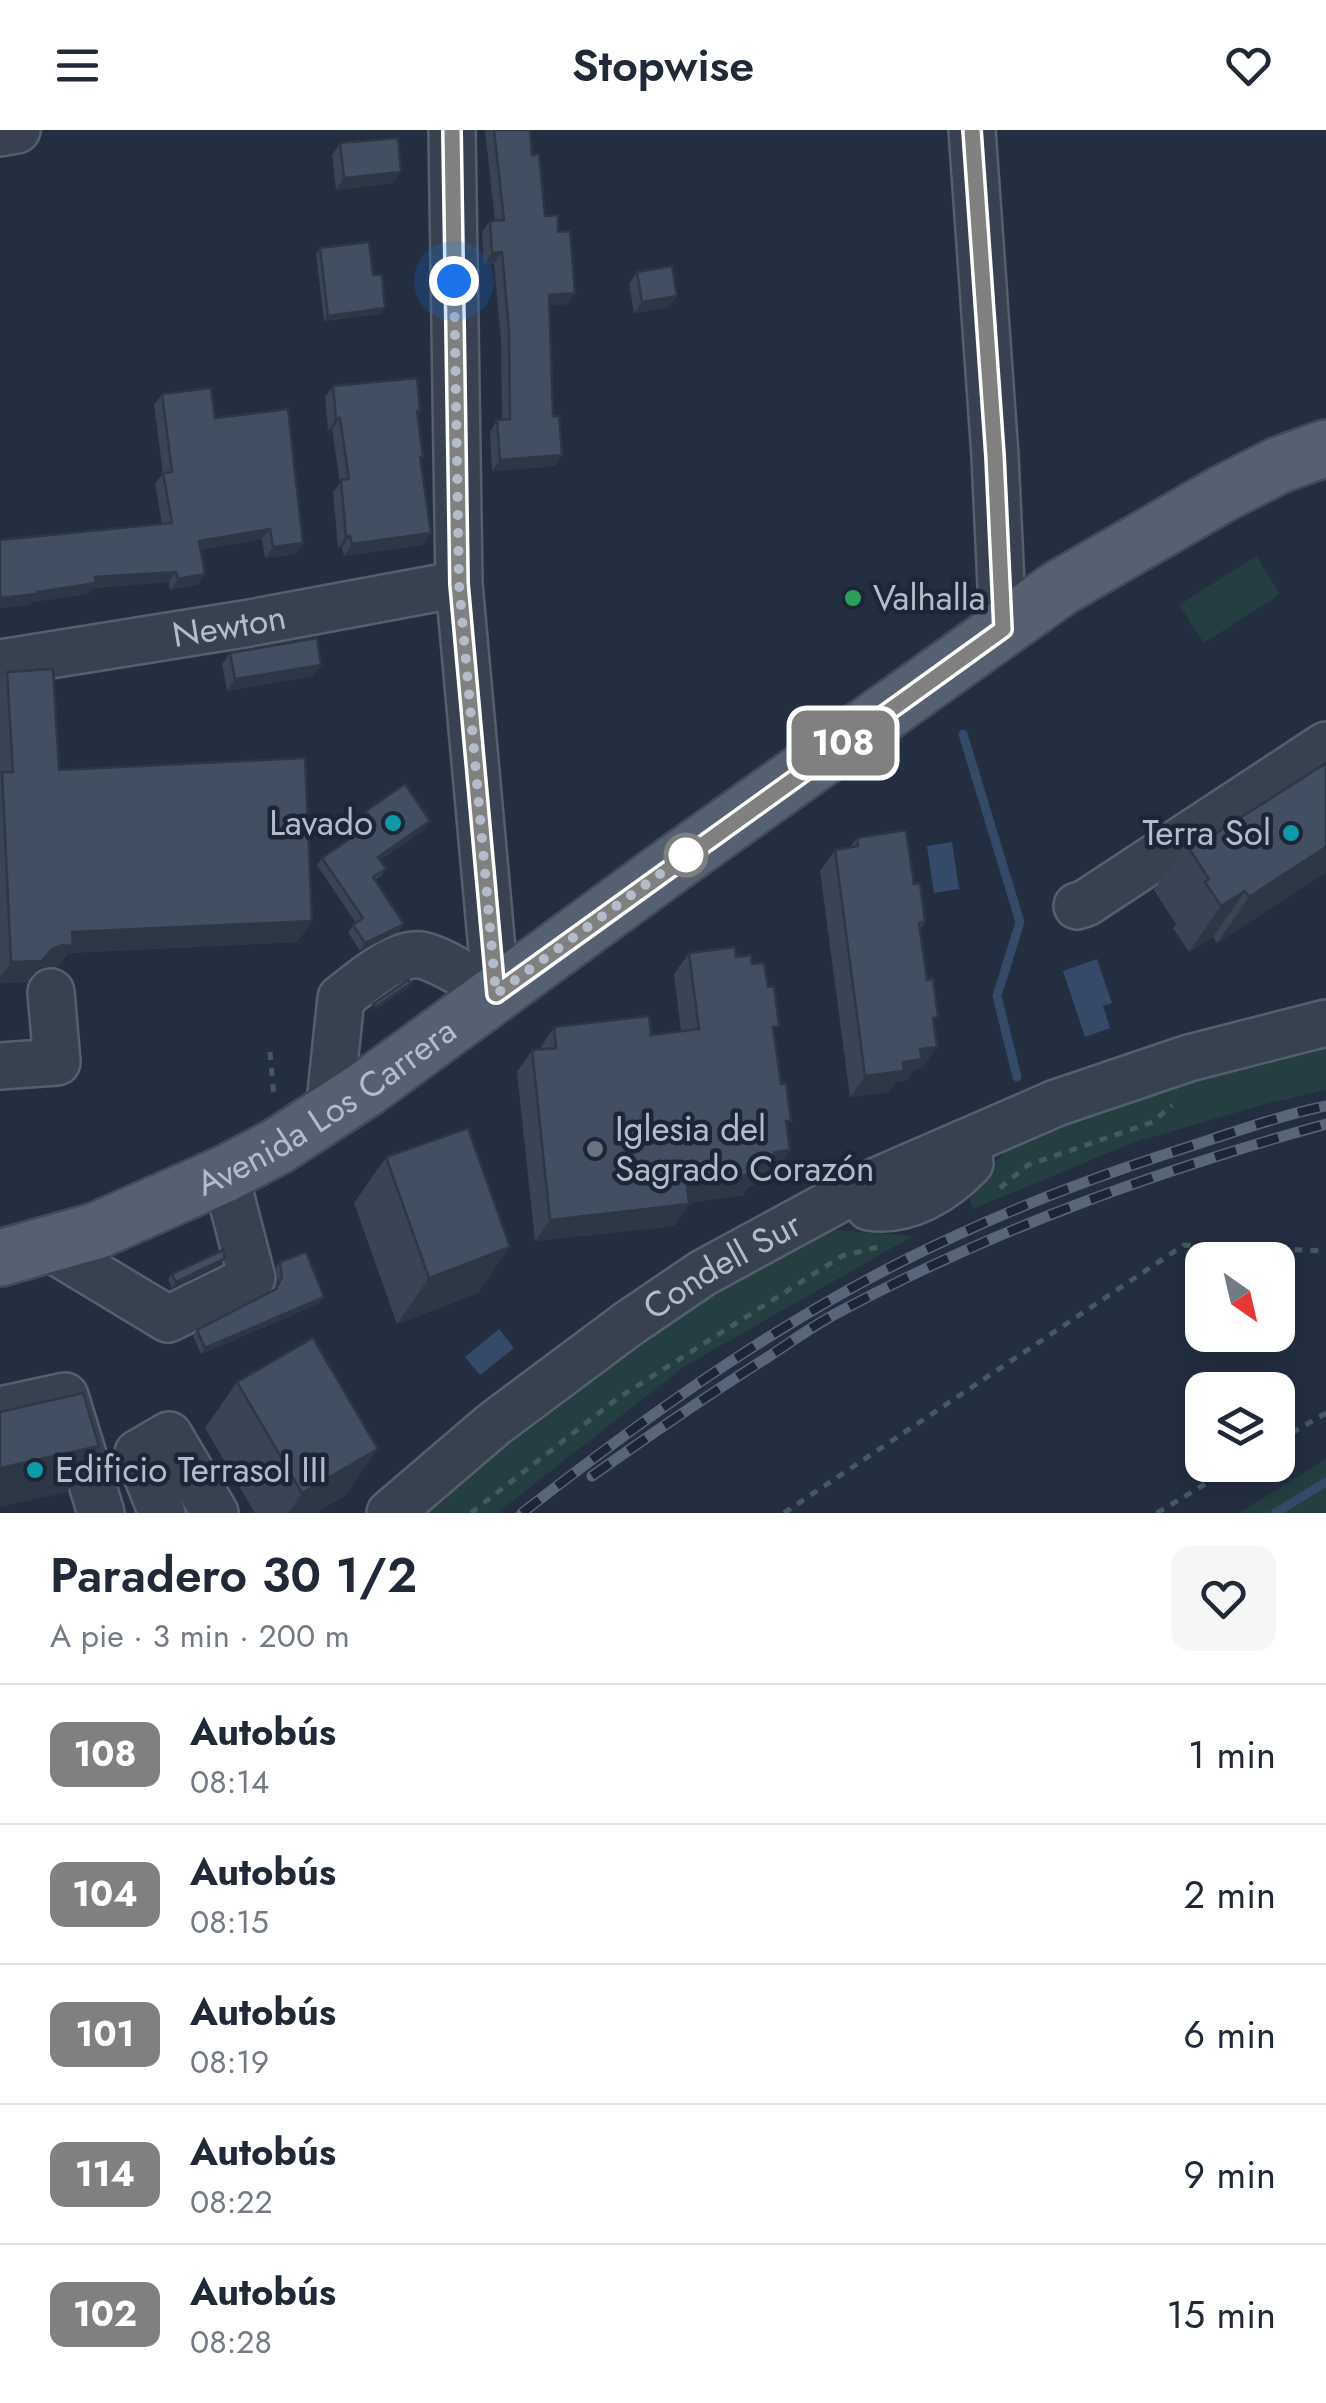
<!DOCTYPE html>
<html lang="es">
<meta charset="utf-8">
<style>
body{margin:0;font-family:Jost,sans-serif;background:#f6f6f7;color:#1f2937;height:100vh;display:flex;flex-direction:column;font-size:38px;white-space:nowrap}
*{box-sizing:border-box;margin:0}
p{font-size:32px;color:#747a83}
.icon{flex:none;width:55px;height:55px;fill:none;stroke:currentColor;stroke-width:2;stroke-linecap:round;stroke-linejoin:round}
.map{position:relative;height:1383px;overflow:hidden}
.details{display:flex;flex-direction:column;background:#fff;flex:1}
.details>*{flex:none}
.badge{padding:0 20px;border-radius:15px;font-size:35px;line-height:65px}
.needle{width:65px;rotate:146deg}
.controls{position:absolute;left:1185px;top:1112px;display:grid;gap:20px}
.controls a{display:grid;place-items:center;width:110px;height:110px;border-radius:20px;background:#fff;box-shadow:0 5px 25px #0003;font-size:50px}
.you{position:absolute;width:50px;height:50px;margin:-25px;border:8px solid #fff;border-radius:50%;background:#1a73e8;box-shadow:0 0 0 15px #1a73e833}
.map>.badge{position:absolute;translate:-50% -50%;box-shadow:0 0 0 5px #fff}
.round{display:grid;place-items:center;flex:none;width:105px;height:105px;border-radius:20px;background:#f6f6f7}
.head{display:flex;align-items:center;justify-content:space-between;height:170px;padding:0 50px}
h1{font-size:48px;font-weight:600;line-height:75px}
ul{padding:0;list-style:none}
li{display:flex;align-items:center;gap:30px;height:140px;padding:0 50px;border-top:2px solid #e0e1e3}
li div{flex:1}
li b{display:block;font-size:38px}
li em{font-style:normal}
li .badge{min-width:110px;font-weight:700;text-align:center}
header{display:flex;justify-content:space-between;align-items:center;height:130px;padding:0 50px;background:#fff;font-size:45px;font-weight:600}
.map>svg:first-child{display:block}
</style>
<header><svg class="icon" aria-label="menu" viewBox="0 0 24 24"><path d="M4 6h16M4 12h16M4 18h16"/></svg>Stopwise<svg class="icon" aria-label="heart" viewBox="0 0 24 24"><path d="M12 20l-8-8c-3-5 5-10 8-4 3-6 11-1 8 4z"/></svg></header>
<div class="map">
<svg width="1326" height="1383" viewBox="0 0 1326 1383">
<rect width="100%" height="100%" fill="#232f41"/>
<!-- green -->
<g fill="#253e42">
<polygon points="1256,426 1280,464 1204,513 1179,475"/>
<polygon points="1326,909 1326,960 1265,974 1132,1013 973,1079 967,1060 1019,1008 1088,978"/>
<polygon points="812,1098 913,1106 685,1236 497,1383 412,1383 529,1281"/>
<polygon points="1326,1329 1326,1383 1239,1383"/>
</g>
<!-- water -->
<g fill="#354a69">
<polygon points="952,712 959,759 934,763 927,716"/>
<polygon points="1097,829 1112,873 1103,876 1110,898 1085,907 1063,841"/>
<polygon points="499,1199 514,1218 480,1245 465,1227"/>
</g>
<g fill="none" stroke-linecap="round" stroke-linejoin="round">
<!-- stream -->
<g stroke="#354a69" stroke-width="9">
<polyline points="963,604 1020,792 997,866 1017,947"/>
<polyline points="1275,1383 1326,1352"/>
</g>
<!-- minor casing -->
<g stroke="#555f6e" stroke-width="50">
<g id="minor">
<polyline points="452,0 459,454 496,864"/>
<polyline points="972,0 995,326 1003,499"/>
<polyline points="0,3 17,0"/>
<path id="s1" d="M0 533 250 493 459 454"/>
<polyline points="1077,776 1086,773 1326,615"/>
<polyline points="0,936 57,932 51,862"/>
<path d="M329 982 341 868C361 853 399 818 425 826 449 833 474 852 496 864"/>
<path d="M856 1060 869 1077C908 1083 944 1060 970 1033L966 1012"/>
<polyline points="47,1116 168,1189 252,1148 225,1044"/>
<polyline points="0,1280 65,1266 101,1383"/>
<polyline points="162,1383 138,1323 169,1305 215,1383"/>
<path id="s2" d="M390 1383 494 1294 628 1194 703 1143 856 1060 1056 973 1189 928 1326 893"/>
</g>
</g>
<!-- major casing -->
<g stroke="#414a5a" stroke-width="60">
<g id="major">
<path id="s3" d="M0 1128 96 1101 225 1044 278 1016 367 958 669 737 1060 458 1224 363 1279 335 1326 318"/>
</g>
</g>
<!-- path -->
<g stroke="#435b5f" stroke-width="5" stroke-dasharray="8 8" stroke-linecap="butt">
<polyline points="270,922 274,967"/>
<polyline points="1000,1058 1028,1035 1153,992 1172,975"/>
<polyline points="1278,1311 1326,1283"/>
<polyline points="471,1383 618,1268 842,1126 878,1117"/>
<polyline points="784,1383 1184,1115 1326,1121"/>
<polyline points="1157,1383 1237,1335"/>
</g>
<!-- minor -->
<use href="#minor" stroke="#374150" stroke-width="45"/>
<!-- major -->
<use href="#major" stroke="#556071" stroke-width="55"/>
<!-- rail casing -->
<g stroke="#596578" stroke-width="11">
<g id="rail">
<path d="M592 1346C650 1305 708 1265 768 1227 791 1212 814 1195 839 1182 994 1099 1157 1041 1326 994"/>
<path d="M522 1383C657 1278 798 1177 955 1106 1030 1071 1109 1042 1188 1017 1234 1002 1279 986 1326 976"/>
</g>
</g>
<!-- rail -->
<use href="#rail" stroke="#1c2636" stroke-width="8" stroke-dasharray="22" stroke-linecap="butt"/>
</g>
<!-- wall -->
<g fill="#394455">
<polygon points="485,0 530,0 532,25 545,86 558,102 567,174 549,176 553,286 562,325 555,336 492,341 490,302 497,290 502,290 501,211 494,134 484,134 482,102 490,91 495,91"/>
<polygon points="340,13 393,53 336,60 332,25"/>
<polygon points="320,118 373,145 381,184 324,191 316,124"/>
<polygon points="637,142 677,166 669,177 634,183 629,154"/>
<polygon points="333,256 417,285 423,415 344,426 342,417 338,418 333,362 340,353 332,299 328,300 325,267"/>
<polygon points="162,264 215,288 303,413 295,424 265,428 262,409 201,420 205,444 198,455 170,460 169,452 93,458 88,464 32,472 30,475 0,478 162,394 155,354 163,343 154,275"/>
<polygon points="230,523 313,546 227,561 222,534"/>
<polygon points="7,542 59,640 312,791 297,812 68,823 58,837 48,836 37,840 27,852 0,853 0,551"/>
<polygon points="1326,633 1326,742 1217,813 1213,807 1189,822 1173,798 1176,794 1154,760 1186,714 1215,704"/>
<polygon points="366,681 425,699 380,730 386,739 381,746 375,750 404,794 399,801 360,821 348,802 356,793 317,735 322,728 367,697 361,688"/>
<polygon points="857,708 914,754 925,792 920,800 934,893 922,938 914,939 907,950 896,952 889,962 850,967 820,741 835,720 850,717"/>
<polygon points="689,823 736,827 752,834 774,903 787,996 775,1042 768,1042 760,1054 749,1056 743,1065 689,1073 674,1096 535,1111 517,942 532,920 539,920 554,897 651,905 681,901 674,844"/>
<polygon points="386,1027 478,1163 397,1194 354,1073"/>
<polygon points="280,1132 324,1167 320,1173 201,1224 193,1206 197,1200 274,1160 278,1152 276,1137"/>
<polygon points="221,1134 172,1158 168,1149 172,1144"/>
<polygon points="237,1252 346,1365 315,1383 255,1383 205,1298"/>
</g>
<!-- shaded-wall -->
<g fill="#2e3745">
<polygon points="401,42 393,53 336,60 344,48"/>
<polygon points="502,122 494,134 484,134 492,123"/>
<polygon points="575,163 567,174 541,177 549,165"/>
<polygon points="677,166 669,177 634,183 642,172"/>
<polygon points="385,178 381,184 324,191 328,186"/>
<polygon points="340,288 332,299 328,300 336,289"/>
<polygon points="562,325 555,336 492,341 500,330"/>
<polygon points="270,399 262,409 192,422 199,411"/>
<polygon points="431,403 423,415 344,426 352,414"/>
<polygon points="346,406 350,406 342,417 338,418"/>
<polygon points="303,413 295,424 265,428 273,417"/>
<polygon points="176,442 169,452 93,458 88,464 32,472 30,475 0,478 0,468 37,462 95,447"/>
<polygon points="205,444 198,455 170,460 178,449"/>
<polygon points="321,535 313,546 227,561 235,549"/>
<polygon points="430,691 425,699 373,734 378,727"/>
<polygon points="1326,717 1326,742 1217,813 1249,767"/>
<polygon points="1245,761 1213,807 1189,822 1221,776"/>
<polygon points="312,791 297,812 68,823 58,837 48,836 37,840 27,852 0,853 0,848 11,832 52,819 72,802"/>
<polygon points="404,794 399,801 360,821 365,813"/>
<polygon points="411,853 407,859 371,882 375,877"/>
<polygon points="937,917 922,938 914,939 907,950 896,952 889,962 850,967 865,946 903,932 920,919"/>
<polygon points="790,1020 775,1042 768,1042 760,1054 749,1056 743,1065 672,1076 687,1054 756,1035 774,1022"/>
<polygon points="689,1074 674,1096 535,1111 550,1090"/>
<polygon points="510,1117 478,1163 397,1194 429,1148"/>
<polygon points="225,1128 221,1134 172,1158 176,1152"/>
<polygon points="324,1167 320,1173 201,1224 205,1218"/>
<polygon points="99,1316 67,1362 0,1377 0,1338"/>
<polygon points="378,1319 346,1365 315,1383 288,1383 302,1363"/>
</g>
<!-- building -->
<g fill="#424f63" stroke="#2e3745" stroke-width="2.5">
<polygon points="494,0 530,0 532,25 539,24 545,86 558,85 558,102 570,101 575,163 549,165 553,286 559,286 562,325 500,330 497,290 510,289 509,200 502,122 492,123 490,91 504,90"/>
<polygon points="398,8 401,42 344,48 340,13"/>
<polygon points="369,112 373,145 382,145 385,178 328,186 320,118"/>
<polygon points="672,136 677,166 642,172 637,142"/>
<polygon points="417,248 420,281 417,281 423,327 420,327 431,403 352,414 350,406 346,406 341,350 349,349 340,288 336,289 333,256"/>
<polygon points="211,258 215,288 288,279 303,413 273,417 270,399 199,411 205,444 178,449 176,442 95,447 96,453 37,462 37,464 0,468 0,410 172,393 163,343 172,342 162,264"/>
<polygon points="317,508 321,535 235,549 230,523"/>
<polygon points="53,539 59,640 305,628 312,791 72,802 73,816 62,815 52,819 42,831 11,832 2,642 13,642 7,542"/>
<polygon points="1326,633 1326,717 1249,767 1245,761 1221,776 1205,752 1209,749 1186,714 1211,697 1215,704"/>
<polygon points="405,654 430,691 378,727 386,739 373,747 404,794 365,813 353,795 363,788 322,728 374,692 366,681"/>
<polygon points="906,700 914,754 920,753 925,792 919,793 927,850 933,849 938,887 933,888 937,917 920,919 922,929 903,932 904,941 865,946 835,720 858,716 857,708"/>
<polygon points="735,817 736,827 751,825 752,834 764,833 768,857 774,856 779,896 773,897 781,954 786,953 791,991 786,991 790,1020 774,1022 775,1033 756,1035 758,1043 687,1054 689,1074 550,1090 532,920 556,918 554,897 649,886 651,905 699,899 689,823"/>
<polygon points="408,850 411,853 375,877 373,874"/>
<polygon points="468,998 510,1117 429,1148 386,1027"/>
<polygon points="223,1120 225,1128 176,1152 172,1144"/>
<polygon points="306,1122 324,1167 205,1218 197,1200 276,1159 282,1147 280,1132"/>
<polygon points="313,1208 378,1319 302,1363 237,1252"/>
<polygon points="83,1263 99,1316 0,1338 0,1282"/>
</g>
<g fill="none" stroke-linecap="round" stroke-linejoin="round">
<!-- line casing -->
<g stroke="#fff" stroke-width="22">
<polyline id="line" points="452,0 459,454 496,864 1003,499 995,326 972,0"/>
</g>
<!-- line -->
<use href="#line" stroke="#808080" stroke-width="15"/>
<!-- walk -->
<polyline stroke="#b4bccb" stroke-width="10" stroke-dasharray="0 18" points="454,151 459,454 496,864 686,725"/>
</g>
<!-- markers -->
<circle fill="#2e9e5b" stroke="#1c2636" stroke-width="4" cx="853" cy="468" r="10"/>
<g fill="#0f9aa8" stroke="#1c2636" stroke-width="4">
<circle cx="393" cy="693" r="10"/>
<circle cx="1291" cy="703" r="10"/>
<circle cx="35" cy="1340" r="10"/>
</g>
<circle fill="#fff" stroke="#808080" stroke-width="5" cx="686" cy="725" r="20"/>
<circle fill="#6b7280" stroke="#1c2636" stroke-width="4" cx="595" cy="1019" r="10"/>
<g text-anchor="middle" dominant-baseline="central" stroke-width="9" stroke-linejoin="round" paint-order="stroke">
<!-- poi labels -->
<g font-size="35" fill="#b4bccb" stroke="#1c2636" text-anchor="start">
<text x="873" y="468">Valhalla</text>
<text x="373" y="693" text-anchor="end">Lavado</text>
<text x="1271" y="703" text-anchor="end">Terra Sol</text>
<text x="615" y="999">Iglesia del<tspan x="615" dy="40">Sagrado Corazón</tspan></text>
<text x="55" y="1340">Edificio Terrasol III</text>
</g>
<!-- street labels -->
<g font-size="35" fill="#b4bccb" stroke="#1c2636">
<text stroke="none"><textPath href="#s1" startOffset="232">Newton</textPath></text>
<text stroke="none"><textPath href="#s3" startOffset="362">Avenida Los Carrera</textPath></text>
<text stroke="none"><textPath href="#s2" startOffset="415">Condell Sur</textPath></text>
</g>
</g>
</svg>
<div class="controls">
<a><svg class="needle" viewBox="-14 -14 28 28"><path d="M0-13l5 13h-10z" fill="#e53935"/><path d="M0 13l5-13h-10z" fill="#747a83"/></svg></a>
<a><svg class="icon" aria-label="layers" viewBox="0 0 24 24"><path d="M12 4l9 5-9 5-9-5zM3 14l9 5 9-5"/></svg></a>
</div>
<div class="you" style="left:454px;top:151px"></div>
<b class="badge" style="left:843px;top:613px;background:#808080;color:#fff">108</b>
</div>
<section class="details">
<div class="head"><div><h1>Paradero 30 1/2</h1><p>A pie · 3 min · 200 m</p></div><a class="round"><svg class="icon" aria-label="heart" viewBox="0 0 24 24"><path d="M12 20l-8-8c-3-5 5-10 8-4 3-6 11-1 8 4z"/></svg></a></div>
<ul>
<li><span class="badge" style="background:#808080;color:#fff">108</span><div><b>Autobús</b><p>08:14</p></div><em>1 min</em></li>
<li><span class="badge" style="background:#808080;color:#fff">104</span><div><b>Autobús</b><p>08:15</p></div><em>2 min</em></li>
<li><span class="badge" style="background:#808080;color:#fff">101</span><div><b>Autobús</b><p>08:19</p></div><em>6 min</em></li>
<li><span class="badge" style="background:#808080;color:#fff">114</span><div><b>Autobús</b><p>08:22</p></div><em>9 min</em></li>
<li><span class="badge" style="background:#808080;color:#fff">102</span><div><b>Autobús</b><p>08:28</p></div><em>15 min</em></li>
</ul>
</section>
